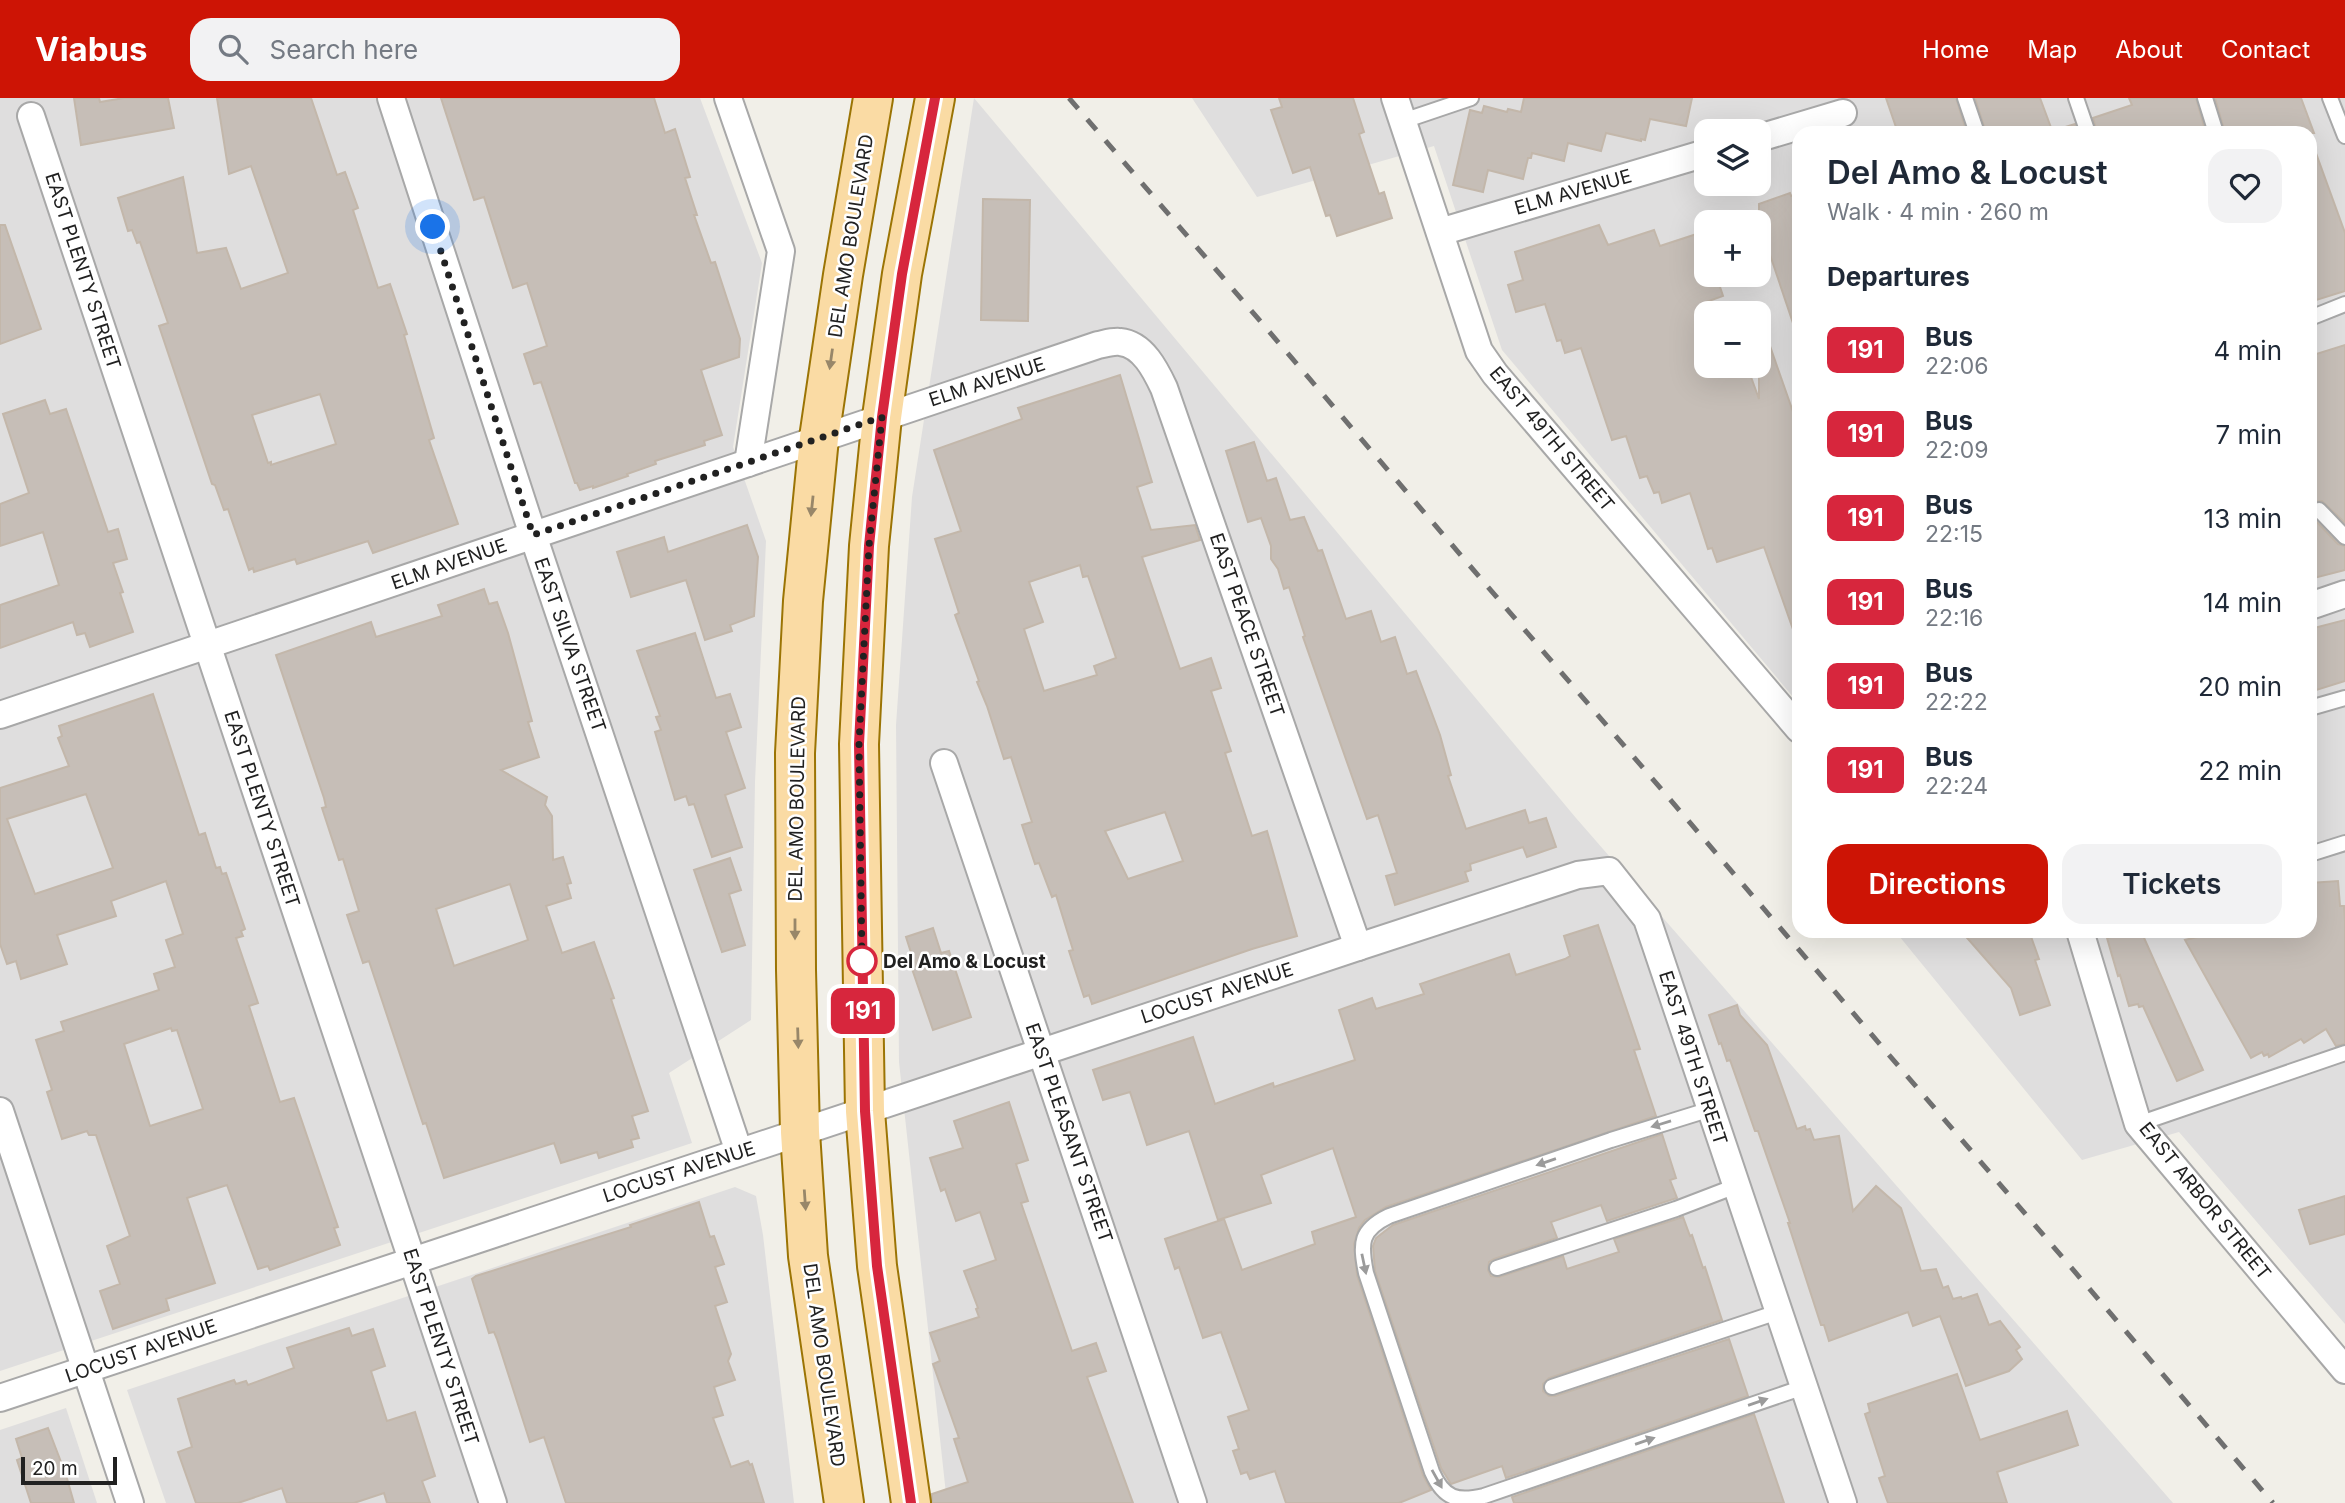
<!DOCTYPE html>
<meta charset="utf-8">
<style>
body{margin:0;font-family:Inter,sans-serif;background:#f2f2f3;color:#1f2937;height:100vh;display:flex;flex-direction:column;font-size:26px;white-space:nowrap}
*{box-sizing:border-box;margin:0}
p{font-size:23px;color:#747a83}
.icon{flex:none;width:38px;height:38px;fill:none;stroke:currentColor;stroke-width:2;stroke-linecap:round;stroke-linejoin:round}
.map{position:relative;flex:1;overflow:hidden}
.panel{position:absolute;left:1792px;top:28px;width:525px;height:812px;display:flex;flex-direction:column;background:#fff;border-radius:21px;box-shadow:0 7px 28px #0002}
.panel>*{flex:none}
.badge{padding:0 14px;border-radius:10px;font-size:24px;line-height:46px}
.buttons{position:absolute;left:1694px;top:21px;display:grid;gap:14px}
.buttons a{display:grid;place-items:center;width:77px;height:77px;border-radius:14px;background:#fff;box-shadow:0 7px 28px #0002;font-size:35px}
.scale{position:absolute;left:21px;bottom:18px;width:96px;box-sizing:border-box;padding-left:7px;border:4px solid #212121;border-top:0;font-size:19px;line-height:24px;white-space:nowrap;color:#212121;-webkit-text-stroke:5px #fff;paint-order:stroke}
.you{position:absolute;width:35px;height:35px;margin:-18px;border:5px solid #fff;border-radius:50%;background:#1a73e8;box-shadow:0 0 0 10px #1a73e833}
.map>.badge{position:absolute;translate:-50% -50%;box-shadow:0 0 0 4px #fff}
h2{padding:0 35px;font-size:26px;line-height:63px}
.round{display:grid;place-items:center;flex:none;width:74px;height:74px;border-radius:21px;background:#f2f2f3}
.headline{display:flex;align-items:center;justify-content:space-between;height:119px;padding:0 35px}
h1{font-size:33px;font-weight:600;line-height:52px}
.button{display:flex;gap:14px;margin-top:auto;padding:14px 35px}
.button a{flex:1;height:80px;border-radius:21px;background:#cd1405;color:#fff;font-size:28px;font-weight:600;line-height:80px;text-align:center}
.button a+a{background:#f2f2f3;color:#1f2937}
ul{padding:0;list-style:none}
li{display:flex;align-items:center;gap:21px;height:84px;padding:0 35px}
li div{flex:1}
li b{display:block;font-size:26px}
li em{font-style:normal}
li .badge{min-width:77px;font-weight:700;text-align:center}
header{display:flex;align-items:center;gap:42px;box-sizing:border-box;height:98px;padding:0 35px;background:#cd1405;color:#fff}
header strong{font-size:33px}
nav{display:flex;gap:38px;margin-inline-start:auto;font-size:24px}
.search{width:490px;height:63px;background:#f2f2f3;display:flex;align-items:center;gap:18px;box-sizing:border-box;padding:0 24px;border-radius:21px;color:#747a83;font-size:26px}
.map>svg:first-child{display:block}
</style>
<header>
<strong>Viabus</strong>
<div class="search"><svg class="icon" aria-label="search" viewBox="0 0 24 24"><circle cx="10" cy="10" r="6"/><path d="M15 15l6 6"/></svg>Search here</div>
<nav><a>Home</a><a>Map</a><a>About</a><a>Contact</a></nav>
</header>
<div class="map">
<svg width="2345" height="1405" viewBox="0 0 2345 1405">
<rect width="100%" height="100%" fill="#f1efe8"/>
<!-- residential -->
<g fill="#dfdede" fill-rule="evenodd">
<polygon points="0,0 700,0 762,165 733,349 766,443 755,684 751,922 669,975 692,1045 0,1273"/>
<polygon points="974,0 1576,720 2173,1405 947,1405 899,964 896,627 912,399"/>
<path d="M1192 0H2345V1226L2179 1034 2082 1062 1895 833H2310V35H1799V606L1502 252 1434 48 1257 99ZM1706 33H1759V86H1706ZM1706 124H1759V177H1706ZM1706 215H1759V268H1706Z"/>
<polygon points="735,1089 756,1098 763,1137 794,1405 166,1405 127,1292"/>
<polygon points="66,1310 97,1405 0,1405 0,1332"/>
</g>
<!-- building -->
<g fill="#c6beb7" stroke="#c3b7aa" stroke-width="2" fill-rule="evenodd">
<polygon points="74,0 99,0 100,4 124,0 168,0 174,30 81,47"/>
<path d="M217 0H311L337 77 345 74 358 110 353 112 378 190 390 186 407 236 404 237 434 340 429 342 458 426 373 455 368 443 297 466 295 461 254 474 253 470 249 472 228 411 224 412 215 387 212 386 159 228 168 225 140 144 137 145 132 132 128 133 118 100 183 79 197 155 226 150 241 191 288 175 251 68 229 76ZM320 296 336 346 271 367V364L268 365 252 317Z"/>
<polygon points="441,0 654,0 665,35 675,31 690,79 685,80 697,117 694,117 711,165 715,164 740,241 739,259 701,272 722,337 704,343 705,347 655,363 656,366 627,376 628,378 593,390 593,388 580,392 577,385 575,385 541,284 534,286 524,256 547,248 527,185 513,190 484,99 474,102"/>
<polygon points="1279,0 1353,0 1364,34 1359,36 1379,96 1384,94 1392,120 1337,138 1330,117 1326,118 1310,69 1293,75 1271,12 1282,9"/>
<polygon points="1524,0 1692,0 1686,28 1650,21 1645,42 1641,41 1641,43 1606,35 1601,53 1568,45 1564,63 1532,55 1531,60 1528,60 1523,81 1488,72 1483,94 1453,87 1470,12 1482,15 1484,8 1507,14 1508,11 1521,14"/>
<polygon points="1886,0 1956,0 1967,35 1898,35"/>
<polygon points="1975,0 2040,0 2053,35 1986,35"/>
<polygon points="2129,0 2196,0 2206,35 2097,35 2093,20 2132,7"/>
<polygon points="2215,0 2301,0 2314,35 2225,35"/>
<polygon points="2075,26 2078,35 2062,35 2062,30"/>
<polygon points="2310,47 2313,47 2345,135 2345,193 2310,204"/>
<polygon points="1790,95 1791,98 1799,96 1799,227 1794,228 1764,139 1759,141 1759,106"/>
<polygon points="983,101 1030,102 1028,223 981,222"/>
<polygon points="0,127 5,127 41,231 0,246"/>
<polygon points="1599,127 1608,147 1654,132 1660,148 1706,133 1706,177 1716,177 1723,198 1706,204 1706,268 1747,268 1759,301 1759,232 1764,231 1799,331 1799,537 1795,537 1764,449 1717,464 1712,450 1708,451 1690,395 1662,405 1659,394 1654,395 1647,378 1640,380 1626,338 1612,342 1581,250 1565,255 1561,242 1557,243 1545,206 1516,214 1508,187 1523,182 1515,154"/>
<polygon points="2345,247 2345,425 2322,403 2310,404 2310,258"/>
<path d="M1120 277 1152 384 1137 389 1151 432 1195 427 1200 442 1142 459 1180 571 1211 560 1221 590 1211 593 1231 653 1225 655 1252 738 1267 733 1297 838 1252 851 1092 906 1089 897 1084 899 1069 853 1073 852 1056 797 1052 799 1039 765 1035 766 1022 727 1032 724 1011 659 1004 661 987 608 977 584 979 583 955 517 959 515 935 441 961 433 934 352 1022 321 1018 310ZM1080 467 1083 479 1088 478 1116 560 1094 568 1097 577 1044 593 1024 531 1043 524 1029 484ZM1165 714 1183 763 1128 781 1105 733Z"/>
<polygon points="45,302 50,316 66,311 108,434 118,431 127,461 113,465 123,494 120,495 133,534 90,549 85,535 77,537 73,524 0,550 0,507 59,487 43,434 0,448 0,406 29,395 3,316"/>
<polygon points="1254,344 1267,383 1276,380 1290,422 1304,419 1318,453 1322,452 1346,521 1371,513 1381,544 1395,539 1407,576 1416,573 1440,637 1451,677 1448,678 1466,731 1525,712 1529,725 1546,720 1556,749 1527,759 1523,749 1470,766 1471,772 1465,774 1468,783 1395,807 1386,778 1397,775 1378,717 1367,721 1303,539 1305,538 1289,489 1284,491 1278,471 1271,461 1271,448 1261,420 1248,424 1226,353"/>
<polygon points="2310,423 2316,423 2338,446 2345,448 2345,472 2310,481"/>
<polygon points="747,427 758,459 754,518 730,527 732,533 705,542 686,482 631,499 617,454 664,439 668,454"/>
<path d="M484 491 489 506 497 504 508 535 532 623 528 624 539 659 501 672 547 699 545 707 552 718 553 762 563 759 571 785 567 786 571 800 546 808 562 855 594 844 614 900 611 901 648 1013 632 1018 639 1040 631 1042 633 1049 599 1060 597 1054 561 1065 554 1045 444 1080 426 1025 423 1026 369 863 363 865 347 817 359 813 343 761 339 762 322 710 326 709 324 700 276 557 371 524 376 539 442 518 438 507ZM510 786 528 842 454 868 436 811Z"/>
<polygon points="2345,522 2345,583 2310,594 2310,531"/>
<polygon points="695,535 716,600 730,596 741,629 726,634 745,690 725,697 742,749 712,759 694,706 689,707 686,698 675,702 655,634 661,632 656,619 660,618 637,553"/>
<path d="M153 596 199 737 205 735 216 770 220 769 222 776 226 775 245 831 241 833 243 838 236 840 258 905 249 908 280 1004 294 1000 338 1129 334 1130 340 1147 270 1172 268 1168 258 1171 227 1087 187 1100 215 1185 166 1201 169 1212 113 1231 100 1193 120 1186 107 1148 130 1138 96 1037H89L87 1033 62 1041 47 994 52 992 36 942 64 933 61 924 159 892 154 876 175 869 166 842 183 836 166 783 111 803 116 818 57 837 67 866 21 881 16 863 7 866 0 846V690L69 668 58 640 62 638 59 628ZM86 696 113 770 35 796 7 721ZM171 930 172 933 177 932 203 1011 150 1028 124 946Z"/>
<polygon points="730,760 741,792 729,796 745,847 722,854 694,772"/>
<polygon points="2338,783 2340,808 2344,808 2345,823 2345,946 2336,948 2326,931 2304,945 2301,941 2269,959 2268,956 2264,958 2262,954 2251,960 2185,842 2222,833 2310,833 2310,785"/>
<polygon points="1598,827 1640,951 1634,952 1656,1018 1386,1109 1365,1122 1359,1130 1354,1146 1357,1177 1423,1377 1431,1392 1399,1405 1286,1405 1275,1373 1250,1381 1247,1374 1241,1376 1233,1353 1239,1351 1228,1319 1249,1312 1221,1234 1203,1240 1179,1169 1175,1171 1165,1141 1224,1121 1242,1172 1315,1146 1312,1134 1356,1119 1333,1050 1261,1077 1271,1105 1218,1122 1189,1033 1147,1047 1130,994 1103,1002 1093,972 1193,939 1215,1006 1273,985 1274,989 1355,962 1339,912 1372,900 1376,911 1424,896 1420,886 1509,856 1516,877 1565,861 1570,858 1564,838"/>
<polygon points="933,830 941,855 949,853 971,919 933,932 910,865 914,864 906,839"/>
<polygon points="1961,833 2029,833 2039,861 2035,862 2050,907 2020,917 2011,890"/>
<polygon points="2132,833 2141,833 2203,972 2177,983 2143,908 2139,909 2138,906 2129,908 2120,877 2118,878 2107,840"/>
<polygon points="1737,907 1740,917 1767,947 1797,1031 1805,1028 1806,1032 1810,1031 1814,1042 1839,1038 1853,1113 1876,1088 1901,1110 1921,1173 1936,1171 1943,1190 1948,1188 1953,1201 1961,1199 1962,1201 1977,1196 1989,1227 2000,1223 2020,1249 2016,1252 2022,1261 2009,1273 1966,1288 1940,1218 1913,1228 1908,1214 1829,1243 1824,1227 1821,1227 1788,1125 1790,1125 1758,1033 1755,1033 1730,962 1727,963 1721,945 1719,946 1709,917"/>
<polygon points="1009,1004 1028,1062 1016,1066 1028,1103 1021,1105 1072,1253 1096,1245 1106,1273 1087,1279 1133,1405 932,1405 932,1396 968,1384 954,1341 959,1340 933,1266 940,1263 930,1235 979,1219 976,1211 978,1210 964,1173 996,1162 980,1114 956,1123 945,1091 941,1093 930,1060 963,1050 954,1023"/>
<polygon points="1662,1036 1676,1080 1670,1082 1677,1100 1607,1123 1601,1107 1551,1124 1557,1140 1494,1161 1489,1164 1488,1172 1491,1178 1499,1179 1563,1158 1567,1171 1619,1154 1614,1141 1683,1119 1690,1138 1692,1137 1703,1170 1705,1169 1722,1222 1549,1280 1543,1286 1543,1293 1549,1298 1555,1298 1729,1241 1748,1298 1506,1380 1502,1368 1451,1386 1441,1370 1375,1173 1373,1148 1376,1140 1393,1127"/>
<polygon points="2345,1098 2345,1136 2310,1146 2299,1112"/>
<polygon points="699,1104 710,1139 714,1138 724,1166 715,1169 727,1204 715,1208 731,1256 728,1263 735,1282 714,1289 723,1317 713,1320 731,1369 748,1363 750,1367 752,1366 764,1405 566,1405 544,1339 530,1344 497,1241 494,1234 489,1235 472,1181 476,1178 631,1129 630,1127"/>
<polygon points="349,1230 352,1238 373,1231 385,1268 371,1273 387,1323 415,1314 435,1378 422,1383 430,1405 387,1405 384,1395 354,1405 287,1405 282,1390 238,1405 196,1405 178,1354 192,1349 178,1301 234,1282 236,1286 246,1283 248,1287 294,1270 287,1250"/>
<polygon points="1957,1276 1980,1342 2067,1313 2078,1347 1997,1374 2007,1405 1888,1405 1879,1380 1885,1378 1865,1316 1870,1314 1868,1306"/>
<polygon points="1754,1316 1784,1405 1514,1405 1512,1399"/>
<polygon points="48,1330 66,1377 74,1405 31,1405 17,1362 22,1360 16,1341"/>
</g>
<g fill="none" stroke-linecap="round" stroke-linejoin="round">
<!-- lane casing -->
<g stroke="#a8a8a8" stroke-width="18">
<g id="lane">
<polyline points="1965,0 1977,35"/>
<polyline points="2076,0 2088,35"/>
<polyline points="2205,0 2216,35"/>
<polyline points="2330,0 2345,38"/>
<polyline points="1403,23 1471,0"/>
<polyline points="2310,220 2345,206"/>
<polyline points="2310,414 2319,412 2345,439"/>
<polyline points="2310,610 2345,600"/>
<polyline points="2310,756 2345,745"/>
<path d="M1711 1011 1611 1042 1389 1118C1360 1132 1360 1145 1366 1175L1432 1374C1444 1401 1457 1404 1484 1398L1804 1289"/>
<polyline points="2138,1026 2345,955"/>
<polyline points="1497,1170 1676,1111 1736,1088"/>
<polyline points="1552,1289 1778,1214"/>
</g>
</g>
<!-- street casing -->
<g stroke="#a8a8a8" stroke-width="30">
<g id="street">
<polyline points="391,0 533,437 739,1054"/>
<polyline points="728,0 781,153 748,365"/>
<polyline points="1395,0 1479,253 1495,276 1799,631"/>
<polyline points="31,18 493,1405"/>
<polyline points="1759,40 1843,15"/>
<polyline points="1440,134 1706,55"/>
<polyline points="2310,508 2345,496"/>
<path d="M0 617 1098 247C1104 246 1113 243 1120 244 1143 246 1156 273 1164 290L1358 849"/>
<polyline points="944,665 1193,1405"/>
<polyline points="2080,833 2138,1026 2345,1272"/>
<polyline points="0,1013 130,1405"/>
<polyline points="0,1300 1358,849 1578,777 1609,773 1647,821 1843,1405"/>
</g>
</g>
<!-- primary casing -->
<g stroke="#9b7404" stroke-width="42">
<g id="primary">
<polyline points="844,1405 808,1158 800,1034 796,872 795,655 803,503 819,340 843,177 873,0"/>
<polyline points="911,1405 877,1168 865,1013 859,646 869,448 882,319 902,176 935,0"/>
</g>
</g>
<!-- lane -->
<use href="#lane" stroke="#fff" stroke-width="14"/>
<!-- street -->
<use href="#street" stroke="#fff" stroke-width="26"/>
<!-- primary -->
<use href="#primary" stroke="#fadba4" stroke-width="38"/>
<!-- rail -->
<polyline stroke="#6f6f6f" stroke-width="5" stroke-dasharray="14 14" stroke-linecap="butt" points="1069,0 2273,1405"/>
</g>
<!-- one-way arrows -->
<defs><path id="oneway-solid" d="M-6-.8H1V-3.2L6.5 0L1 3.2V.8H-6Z" transform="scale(1.75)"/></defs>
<g fill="#988769">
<use href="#oneway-solid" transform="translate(831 261) rotate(98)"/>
<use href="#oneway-solid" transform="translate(812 408) rotate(96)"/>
<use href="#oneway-solid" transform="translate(795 831) rotate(90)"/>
<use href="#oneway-solid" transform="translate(798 940) rotate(88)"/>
<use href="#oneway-solid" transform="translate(805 1102) rotate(86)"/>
</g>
<g fill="#9b9b9b">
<use href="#oneway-solid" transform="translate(1661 1026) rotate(163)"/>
<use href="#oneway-solid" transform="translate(1546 1064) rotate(161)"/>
<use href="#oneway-solid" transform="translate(1364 1166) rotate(78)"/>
<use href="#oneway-solid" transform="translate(1758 1304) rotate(-19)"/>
<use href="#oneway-solid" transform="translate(1645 1343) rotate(-19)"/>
<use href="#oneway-solid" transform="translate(1437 1381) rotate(61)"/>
</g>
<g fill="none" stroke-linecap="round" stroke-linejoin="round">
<!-- line casing -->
<g stroke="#fff" stroke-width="16">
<polyline id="line" points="911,1405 877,1168 865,1013 859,646 869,448 882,319 902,176 935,0"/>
</g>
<!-- line -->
<use href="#line" stroke="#d7263d" stroke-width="10"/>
<!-- walk -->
<polyline stroke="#212121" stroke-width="7" stroke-dasharray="0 12.6" points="433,129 533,437 882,319 869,448 859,646 862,863"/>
</g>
<!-- markers -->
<circle fill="#fff" stroke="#d7263d" stroke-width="3.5" cx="862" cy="863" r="14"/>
<g text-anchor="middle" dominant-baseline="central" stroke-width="5" stroke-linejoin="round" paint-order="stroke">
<!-- street labels -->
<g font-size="19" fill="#212121" stroke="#fff">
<text transform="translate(1573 94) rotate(-16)">ELM AVENUE</text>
<text transform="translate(851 138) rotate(-81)">DEL AMO BOULEVARD</text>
<text transform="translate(83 173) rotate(72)">EAST PLENTY STREET</text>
<text transform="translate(987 284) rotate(-18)">ELM AVENUE</text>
<text transform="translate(1552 341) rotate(50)">EAST 49TH STREET</text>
<text transform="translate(449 466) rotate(-19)">ELM AVENUE</text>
<text transform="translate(1247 527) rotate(71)">EAST PEACE STREET</text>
<text transform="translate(570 547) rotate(71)">EAST SILVA STREET</text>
<text transform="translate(797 701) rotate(-89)">DEL AMO BOULEVARD</text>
<text transform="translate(262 711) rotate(72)">EAST PLENTY STREET</text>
<text transform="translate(1217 895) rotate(-18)">LOCUST AVENUE</text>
<text transform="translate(1693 960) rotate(72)">EAST 49TH STREET</text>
<text transform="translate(1069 1035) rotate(71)">EAST PLEASANT STREET</text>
<text transform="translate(679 1074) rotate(-18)">LOCUST AVENUE</text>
<text transform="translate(2205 1103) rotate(51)">EAST ARBOR STREET</text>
<text transform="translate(441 1249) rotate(72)">EAST PLENTY STREET</text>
<text transform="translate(141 1253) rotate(-19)">LOCUST AVENUE</text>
<text transform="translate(824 1267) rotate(82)">DEL AMO BOULEVARD</text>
</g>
<!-- stop labels -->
<g font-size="19" font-weight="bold" fill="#212121" stroke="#fff" text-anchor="start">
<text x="883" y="863">Del Amo &amp; Locust</text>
</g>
</g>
</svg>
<div class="buttons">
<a><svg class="icon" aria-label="layers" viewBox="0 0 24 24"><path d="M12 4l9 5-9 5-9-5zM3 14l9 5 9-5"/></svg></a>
<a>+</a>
<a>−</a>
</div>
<div class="scale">20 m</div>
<div class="you" style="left:433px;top:129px"></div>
<b class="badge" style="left:863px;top:913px;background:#d7263d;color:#fff">191</b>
<section class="panel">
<div class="headline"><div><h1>Del Amo &amp; Locust</h1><p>Walk · 4 min · 260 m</p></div><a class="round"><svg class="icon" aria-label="heart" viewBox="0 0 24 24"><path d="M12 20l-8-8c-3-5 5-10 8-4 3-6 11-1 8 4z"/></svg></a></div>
<h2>Departures</h2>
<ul>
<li><span class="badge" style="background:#d7263d;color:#fff">191</span><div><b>Bus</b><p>22:06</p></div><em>4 min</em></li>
<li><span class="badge" style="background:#d7263d;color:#fff">191</span><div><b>Bus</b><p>22:09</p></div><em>7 min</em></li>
<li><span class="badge" style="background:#d7263d;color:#fff">191</span><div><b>Bus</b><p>22:15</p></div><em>13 min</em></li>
<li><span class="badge" style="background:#d7263d;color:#fff">191</span><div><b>Bus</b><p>22:16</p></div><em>14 min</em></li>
<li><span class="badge" style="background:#d7263d;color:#fff">191</span><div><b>Bus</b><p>22:22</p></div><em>20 min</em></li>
<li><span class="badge" style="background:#d7263d;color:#fff">191</span><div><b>Bus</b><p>22:24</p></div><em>22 min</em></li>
</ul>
<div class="button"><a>Directions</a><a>Tickets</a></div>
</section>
</div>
